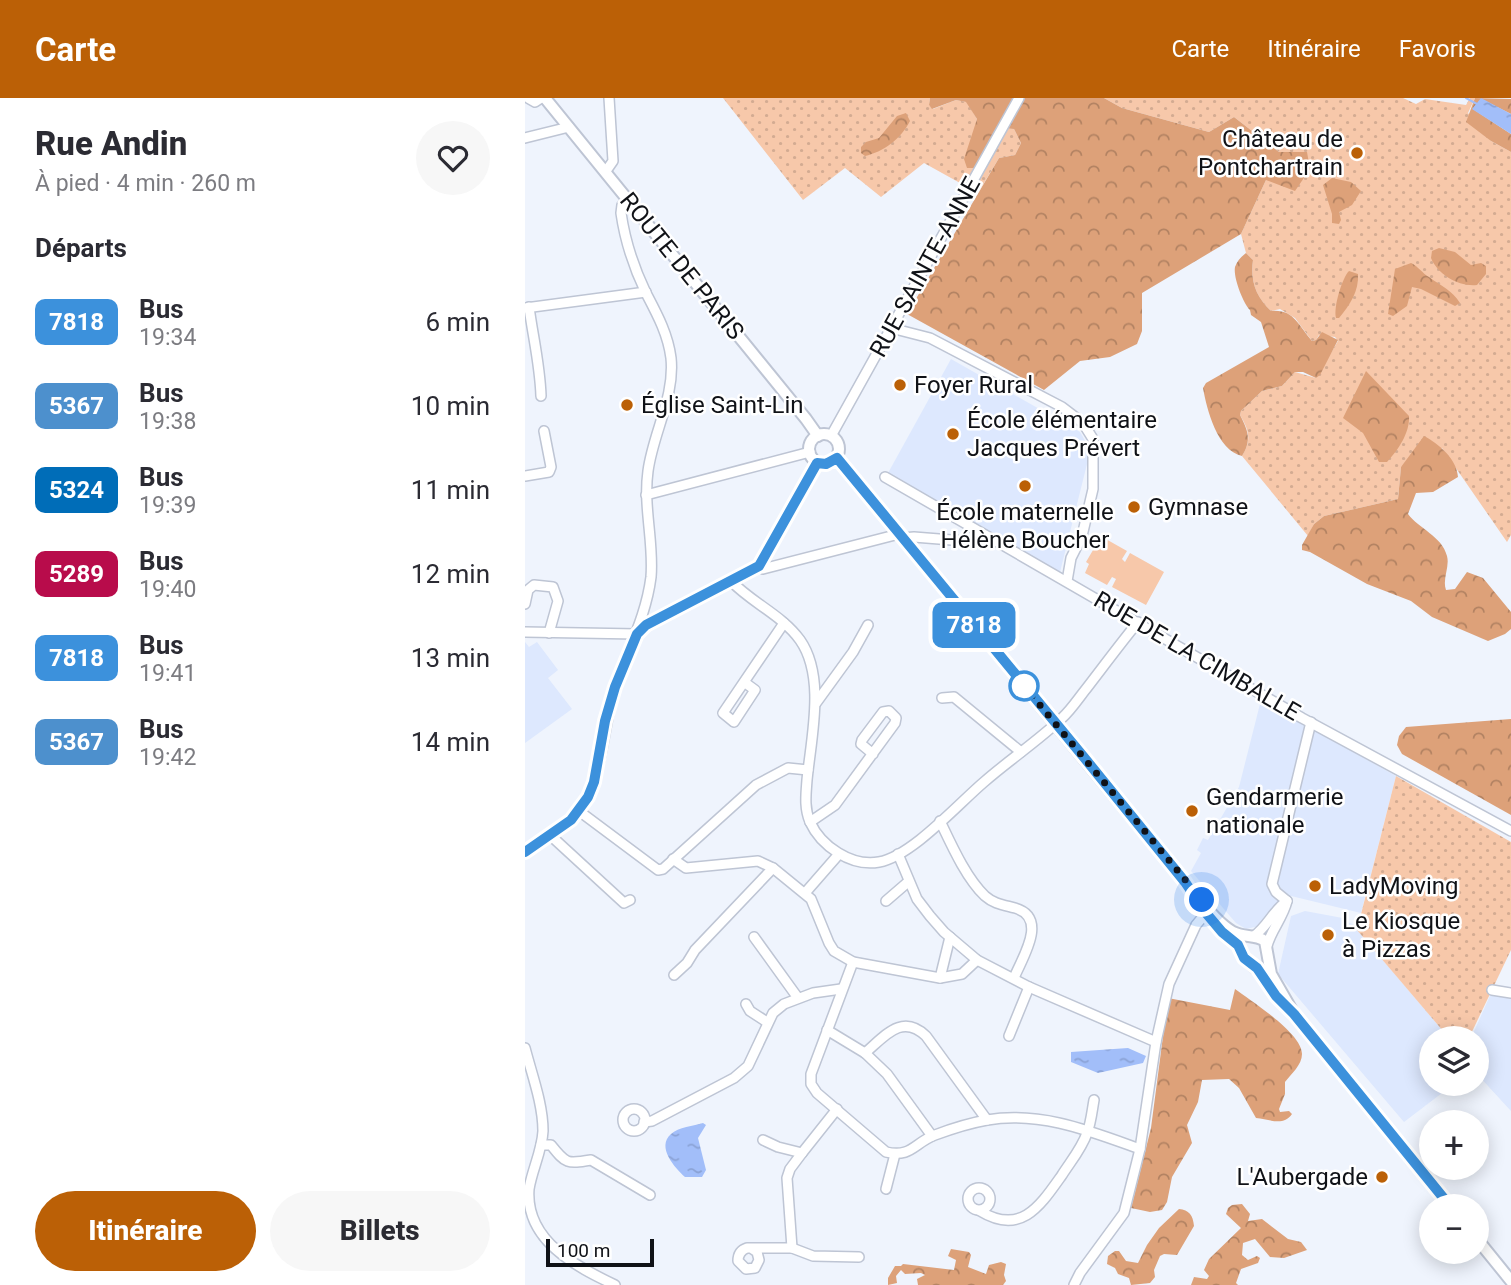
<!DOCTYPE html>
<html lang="fr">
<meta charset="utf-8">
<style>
body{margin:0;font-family:Roboto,sans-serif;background:#f7f7f7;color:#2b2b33;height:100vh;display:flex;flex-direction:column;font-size:26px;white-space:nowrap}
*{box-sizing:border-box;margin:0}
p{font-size:23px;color:#7c7c81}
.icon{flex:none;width:38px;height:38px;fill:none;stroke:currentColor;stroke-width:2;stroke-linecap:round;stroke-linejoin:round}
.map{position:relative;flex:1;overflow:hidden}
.details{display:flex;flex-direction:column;background:#fff;width:525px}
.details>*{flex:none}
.badge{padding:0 14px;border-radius:10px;font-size:24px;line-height:46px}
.buttons{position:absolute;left:894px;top:928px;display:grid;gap:14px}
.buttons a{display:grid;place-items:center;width:70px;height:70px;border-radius:50%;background:#fff;box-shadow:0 4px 18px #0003;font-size:35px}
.scale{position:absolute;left:21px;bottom:18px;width:108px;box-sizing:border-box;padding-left:7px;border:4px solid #101217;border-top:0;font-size:19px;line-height:24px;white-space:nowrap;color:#101217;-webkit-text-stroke:5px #fff;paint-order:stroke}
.you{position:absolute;width:35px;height:35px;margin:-18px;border:5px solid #fff;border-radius:50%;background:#1a73e8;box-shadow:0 0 0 10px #1a73e833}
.map>.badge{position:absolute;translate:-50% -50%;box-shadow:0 0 0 4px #fff}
h2{padding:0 35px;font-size:26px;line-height:63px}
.round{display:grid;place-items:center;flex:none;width:74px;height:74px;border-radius:37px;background:#f7f7f7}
.headline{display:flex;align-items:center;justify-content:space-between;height:119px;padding:0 35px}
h1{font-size:33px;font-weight:800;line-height:52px}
.cta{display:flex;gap:14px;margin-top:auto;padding:14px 35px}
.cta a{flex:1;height:80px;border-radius:42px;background:#bb6006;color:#fff;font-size:28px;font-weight:800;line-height:80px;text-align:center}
.cta a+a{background:#f7f7f7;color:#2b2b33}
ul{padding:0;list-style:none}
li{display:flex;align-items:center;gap:21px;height:84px;padding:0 35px}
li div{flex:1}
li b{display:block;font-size:26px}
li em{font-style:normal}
li .badge{min-width:77px;font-weight:700;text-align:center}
header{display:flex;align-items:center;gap:42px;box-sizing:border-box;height:98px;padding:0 35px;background:#bb6006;color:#fff}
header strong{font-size:33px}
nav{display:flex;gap:38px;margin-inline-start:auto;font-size:24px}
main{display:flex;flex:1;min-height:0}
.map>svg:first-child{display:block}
</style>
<header>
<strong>Carte</strong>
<nav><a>Carte</a><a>Itinéraire</a><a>Favoris</a></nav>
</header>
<main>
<section class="details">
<div class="headline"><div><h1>Rue Andin</h1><p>À pied · 4 min · 260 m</p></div><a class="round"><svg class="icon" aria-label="heart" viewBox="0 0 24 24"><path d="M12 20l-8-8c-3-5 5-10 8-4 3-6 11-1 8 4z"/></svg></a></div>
<h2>Départs</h2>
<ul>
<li><span class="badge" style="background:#3c91dc;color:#fff">7818</span><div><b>Bus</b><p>19:34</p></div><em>6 min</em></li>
<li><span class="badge" style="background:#4d90cd;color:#fff">5367</span><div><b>Bus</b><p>19:38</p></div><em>10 min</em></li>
<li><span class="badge" style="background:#006db8;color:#fff">5324</span><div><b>Bus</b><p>19:39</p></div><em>11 min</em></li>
<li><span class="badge" style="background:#b80c4b;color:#fff">5289</span><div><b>Bus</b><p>19:40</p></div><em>12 min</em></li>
<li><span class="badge" style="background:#3c91dc;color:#fff">7818</span><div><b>Bus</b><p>19:41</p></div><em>13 min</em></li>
<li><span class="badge" style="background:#4d90cd;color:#fff">5367</span><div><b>Bus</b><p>19:42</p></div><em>14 min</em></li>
</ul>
<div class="cta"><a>Itinéraire</a><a>Billets</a></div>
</section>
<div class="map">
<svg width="986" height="1187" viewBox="0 0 986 1187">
<defs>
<pattern id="grass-dots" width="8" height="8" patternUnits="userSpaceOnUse" patternTransform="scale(1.75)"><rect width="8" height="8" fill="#f7c8aa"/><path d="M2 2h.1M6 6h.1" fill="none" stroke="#d3ab92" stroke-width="1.8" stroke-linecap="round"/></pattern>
<pattern id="forest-crowns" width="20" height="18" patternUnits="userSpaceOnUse" patternTransform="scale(1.75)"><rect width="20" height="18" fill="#dda179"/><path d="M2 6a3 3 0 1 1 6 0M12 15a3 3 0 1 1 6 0" fill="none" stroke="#b28262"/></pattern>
<pattern id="water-ripples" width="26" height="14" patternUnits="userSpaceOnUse" patternTransform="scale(1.75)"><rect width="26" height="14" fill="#a2bef9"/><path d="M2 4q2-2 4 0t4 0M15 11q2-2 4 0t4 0" fill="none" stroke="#8aa2d5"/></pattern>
</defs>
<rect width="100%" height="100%" fill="#eff4fd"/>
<!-- built -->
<g fill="#dde8fe">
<polygon points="426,261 555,334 562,346 563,362 535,474 363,375"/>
<polygon points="0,544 4,549 12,544 33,572 23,580 47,611 0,645"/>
<polygon points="736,602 871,678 836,815 762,797 744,814 734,828 721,831 711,825 666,773 676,755 672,752 678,740 683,742 714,689"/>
<polygon points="780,813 823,821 824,825 832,827 832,832 924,940 906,940 906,985 921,985 917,995 879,1024 753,876 766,818"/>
<polygon points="968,891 986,895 986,1013 952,976 952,940 946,940"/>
</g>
<!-- grass -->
<g fill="url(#grass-dots)">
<polygon points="198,0 405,0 404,7 408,11 431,2 442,4 452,21 450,31 489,31 496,45 490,57 474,60 453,95 399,65 356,99 320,70 278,102"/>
<path d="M579 0H878L891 6 900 1 941 7 945 0H950L943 15 966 43 986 54V437L982 444 917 350 876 369 873 401 799 418 789 426 783 438 717 358C727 342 724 332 715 317L716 313 737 293 757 288 770 274 791 280 813 243 810 239 794 237 791 242 787 243 770 220 755 211 746 213C731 199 725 183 728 162L721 155 716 136 754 54 709 19 684 34 597 10Z"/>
<polygon points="871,678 986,744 986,852 944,940 924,940 832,832"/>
</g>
<!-- forest -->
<g fill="url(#forest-crowns)">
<polygon points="405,0 579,0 597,10 684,34 709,19 754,54 782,54 785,71 770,93 741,82 716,136 617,195 617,233 612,246 585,259 555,263 519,292 382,216 474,60 490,57 496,45 489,31 474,30 450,70 442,70 439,61 452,21 441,4 431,2 407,11 404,7"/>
<polygon points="950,0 986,1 986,16 956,1 948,11 986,36 986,54 966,43 941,24"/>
<path d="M381 15 385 23C376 41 358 54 340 58L336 55V49L341 44 354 40 372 18Z"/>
<polygon points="807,80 826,84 836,93 827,107 814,114 816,122 814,126 807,125 807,116 798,87"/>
<path d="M914 150 930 154 946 167 956 165 961 168V176L952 187C934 189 913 177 906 160L907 153Z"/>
<path d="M721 155 728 162C725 183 731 199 746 213 769 211 773 227 787 243L791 242 797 234 813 242 795 277 791 280 778 274H770L757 288 737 293 716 313 715 317C723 333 727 342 717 358 692 352 682 312 678 290L681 285 744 249 736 224 726 217 725 212C718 205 708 179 710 169 712 163 716 159 721 155Z"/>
<path d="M886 165C894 169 897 175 904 179 916 188 927 192 935 205L930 208 896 191 887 189 882 208 868 218 863 216 870 171Z"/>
<path d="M824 173 833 176C834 193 825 207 814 220H811C808 210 817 180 824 173Z"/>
<path d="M841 273 884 318C885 335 873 352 862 364H854L838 335 818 320Z"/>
<path d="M899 338C914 346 932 361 933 379L908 394 891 395 883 416C894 431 917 438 922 458 925 469 917 481 921 492L930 491 942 474 958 480 986 514V531L980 536 963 543 907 519 886 503 842 486 785 454 777 452V447L789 426 799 418 873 401 876 369Z"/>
<polygon points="986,621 986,717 877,656 872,647 874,638 881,629"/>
<path d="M710 891C726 903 777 935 777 956 777 967 766 976 760 984V996L754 1011 755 1014 764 1013 767 1016C758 1029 745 1021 731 1020L714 990 704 981 677 982 673 1004 662 1027 667 1045 647 1079 642 1104 637 1112 625 1114 606 1110 626 1030 643 900 705 912Z"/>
<polygon points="717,1106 725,1116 723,1123 737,1121 763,1141 776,1144 782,1152 759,1160 745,1159 730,1141 718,1145 717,1157 723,1162 732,1158 735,1160 733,1165 716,1171 711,1185 713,1187 666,1187 669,1179 682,1181 684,1178 679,1172 684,1161 716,1130 701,1116 703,1110 707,1107"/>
<path d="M654 1111C664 1112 668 1117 669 1128L652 1157 639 1156 635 1158 629 1172 630 1179 625 1185 606 1187 604 1180 593 1176 590 1170 582 1166 583 1158 590 1153H594L601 1163 613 1165 622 1147 634 1130Z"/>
<polygon points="426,1151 444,1154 446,1157 443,1169 461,1176 464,1167 476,1164 481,1166 479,1177 481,1183 478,1187 393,1187 392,1181 400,1177 396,1175 380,1176 376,1172 371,1178 372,1185 363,1187 363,1180 370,1168 376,1168 378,1166 429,1172 431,1162 423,1158"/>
</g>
<!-- pitch -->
<polygon fill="#f7c8aa" points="579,440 602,453 597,461 600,464 605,455 639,474 621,507 587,489 591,481 587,479 582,487 560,475 564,466 561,464 571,447 574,449"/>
<!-- water -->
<g fill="url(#water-ripples)">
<polygon points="956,0 986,16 986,36 947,11"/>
<polygon points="603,950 621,958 618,965 573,975 546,964 546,954"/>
<path d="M178 1025 181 1027 173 1040 181 1072 177 1079H160C150 1070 131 1049 146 1036 153 1029 169 1028 178 1025Z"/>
</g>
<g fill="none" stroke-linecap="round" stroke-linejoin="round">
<!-- stream -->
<polyline stroke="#a2bef9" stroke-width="2" points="941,0 952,6"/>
<!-- minor casing -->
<g stroke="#bec5d4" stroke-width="12">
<g id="minor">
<polyline points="3,0 10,4 16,0"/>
<polyline points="0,40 44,29"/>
<polyline points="81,73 88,63 84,0"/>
<path d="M4 209C8 239 15 267 16 298"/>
<polyline points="0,210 121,194"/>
<polyline points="366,230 405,240 537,309 558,325 568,341 568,391 557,438 546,460 542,483"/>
<polyline points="306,338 494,0"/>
<polyline points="0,378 24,374 26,369 19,333"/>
<polyline points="360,379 777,620 986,733"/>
<polyline points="121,397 285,354"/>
<polyline points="378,440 389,439 464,445 466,441"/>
<polyline points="234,468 238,471 374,436"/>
<path d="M206 483C227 505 257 517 275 542 301 579 286 640 282 682 281 696 279 710 285 724 296 748 326 769 354 764 387 758 433 706 459 684 484 662 513 643 537 620 546 612 553 601 561 591 578 569 595 546 613 524"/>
<polyline points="0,506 3,492 9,487 28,489 33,503 24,535"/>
<polyline points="0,534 112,536 121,527 224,474 236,465 292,365"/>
<polyline points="219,584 230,592 209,624 198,615 259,525"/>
<polyline points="417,600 429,599 496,654"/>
<polyline points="291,605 328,554 343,527"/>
<polyline points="54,713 133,772 138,771 231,687 263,670 283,672"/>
<path d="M415 723C426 746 441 780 460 798 469 806 479 807 490 810 524 820 497 860 489 880"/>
<polyline points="285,724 310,707 370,625 371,620 364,613 358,614 337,642 336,646 348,656"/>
<polyline points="25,737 99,805 105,802"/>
<path d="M0 754C18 740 41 731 54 712 78 681 78 628 90 590 102 553 121 519 126 479 129 444 118 409 123 373 128 335 150 299 146 260 143 236 132 216 121 195 109 170 100 143 96 115L97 107 103 102"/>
<polyline points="373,756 392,801 405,818 419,834 452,862 504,889 631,944"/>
<polyline points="148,761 161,770 233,763 248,770 286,801 304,845 309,853 328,864 415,880 437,876 452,862"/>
<polyline points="280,795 314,756"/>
<polyline points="361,803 383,784"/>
<polyline points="762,803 751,794 747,786 786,624"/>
<path d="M729 838C742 829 748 813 762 803 758 820 746 832 742 848"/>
<polyline points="229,839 273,900"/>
<path d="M328 864 286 976V986L292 995 361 1054C386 1060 389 1045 410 1037 426 1031 445 1025 462 1022 516 1013 565 1033 615 1051"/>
<polyline points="149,877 162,865 170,852 248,770"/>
<polyline points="415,880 425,839"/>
<polyline points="967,892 986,895"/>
<polyline points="221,906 225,913 242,924"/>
<polyline points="302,932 340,955 362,976 407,1038"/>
<polyline points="484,938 504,889"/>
<path d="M0 950C7 977 18 1006 18 1033 17 1053 7 1072 4 1091 0 1143 52 1169 90 1187"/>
<path d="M340 955C360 938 377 915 401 938L462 1022"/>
<circle cx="109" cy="1022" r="11"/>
<polyline points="119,1024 127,1023 209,980 223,968 248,915 259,906 288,895 316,891"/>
<polyline points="238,1042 253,1049 277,1055 312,1011"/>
<path d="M16 1047H26C41 1066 42 1066 66 1062L125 1097"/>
<circle cx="454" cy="1101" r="11"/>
<polyline points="361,1091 370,1056"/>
<path d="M455 1113C496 1138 515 1108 537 1077 546 1063 557 1050 562 1035 566 1025 567 1013 569 1002"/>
<path d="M226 1150 232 1154 234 1162 230 1170 221 1171 213 1163C213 1156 216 1152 222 1150H267L262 1080 265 1071 277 1055"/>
<polyline points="267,1150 288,1158 334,1159"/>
<polyline points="549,1187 555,1175 599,1115 615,1051 631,944 644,886 671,827 681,815"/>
</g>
</g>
<!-- major casing -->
<g stroke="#bec5d4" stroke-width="14">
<g id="major">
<polyline points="20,0 281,321 293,338"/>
<circle cx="299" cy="351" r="15"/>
<path d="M312 360 660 784C675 800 689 823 708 834 719 840 730 836 740 843L746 876 769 916"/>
<polyline points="695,831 713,847 719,860 735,874 751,898"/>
<polyline points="765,912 925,1108"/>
<polyline points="952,1141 986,1183"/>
</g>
</g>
<!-- minor -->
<use href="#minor" stroke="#fff" stroke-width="9"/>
<!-- major -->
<use href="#major" stroke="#fff" stroke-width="10"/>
</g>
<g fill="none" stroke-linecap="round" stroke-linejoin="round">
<!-- line casing -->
<g stroke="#fff" stroke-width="16">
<polyline id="line" points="0,754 46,722 63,699 69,684 80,623 90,589 112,536 121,527 234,468 292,365 301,366 312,360 562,663 660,784 681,815 697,834 713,847 719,860 732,870 751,898 769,916 925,1108"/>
</g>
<!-- line -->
<use href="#line" stroke="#3c91dc" stroke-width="10"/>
<!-- walk -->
<polyline stroke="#101217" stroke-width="7" stroke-dasharray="0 12.6" points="499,588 677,802"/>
</g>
<!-- markers -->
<g fill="#bb6006" stroke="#fff" stroke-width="2.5">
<circle cx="832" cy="55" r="7"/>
<circle cx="375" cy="287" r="7"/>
<circle cx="102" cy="307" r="7"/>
<circle cx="428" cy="336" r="7"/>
<circle cx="500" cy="388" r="7"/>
<circle cx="609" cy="409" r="7"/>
<circle cx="667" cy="713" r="7"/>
<circle cx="790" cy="788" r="7"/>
<circle cx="803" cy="837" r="7"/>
<circle cx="857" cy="1079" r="7"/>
</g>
<circle fill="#fff" stroke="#3c91dc" stroke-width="3.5" cx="499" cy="588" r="14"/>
<g text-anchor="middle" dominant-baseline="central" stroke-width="5" stroke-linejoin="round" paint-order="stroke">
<!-- poi labels -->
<g font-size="24" fill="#101217" stroke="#fff" text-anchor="start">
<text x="818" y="41" text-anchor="end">Château de<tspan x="818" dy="28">Pontchartrain</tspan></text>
<text x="389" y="287">Foyer Rural</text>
<text x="116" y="307">Église Saint-Lin</text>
<text x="442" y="322">École élémentaire<tspan x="442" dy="28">Jacques Prévert</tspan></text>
<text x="623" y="409">Gymnase</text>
<text x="500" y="414" text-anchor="middle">École maternelle<tspan x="500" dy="28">Hélène Boucher</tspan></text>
<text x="681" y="699">Gendarmerie<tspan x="681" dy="28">nationale</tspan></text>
<text x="804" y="788">LadyMoving</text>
<text x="817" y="823">Le Kiosque<tspan x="817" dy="28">à Pizzas</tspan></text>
<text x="843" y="1079" text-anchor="end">L'Aubergade</text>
</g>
<!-- street labels -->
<g font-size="24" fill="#101217" stroke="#fff">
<text transform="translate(157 168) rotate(51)">ROUTE DE PARIS</text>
<text transform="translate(400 169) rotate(-61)">RUE SAINTE-ANNE</text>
<text transform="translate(672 558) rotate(30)">RUE DE LA CIMBALLE</text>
</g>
</g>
</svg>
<div class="buttons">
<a><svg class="icon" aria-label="layers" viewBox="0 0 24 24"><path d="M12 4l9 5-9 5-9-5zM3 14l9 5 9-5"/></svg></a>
<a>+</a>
<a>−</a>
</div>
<div class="scale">100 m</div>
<div class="you" style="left:677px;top:802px"></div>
<b class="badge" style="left:449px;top:527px;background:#3c91dc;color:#fff">7818</b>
</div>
</main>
